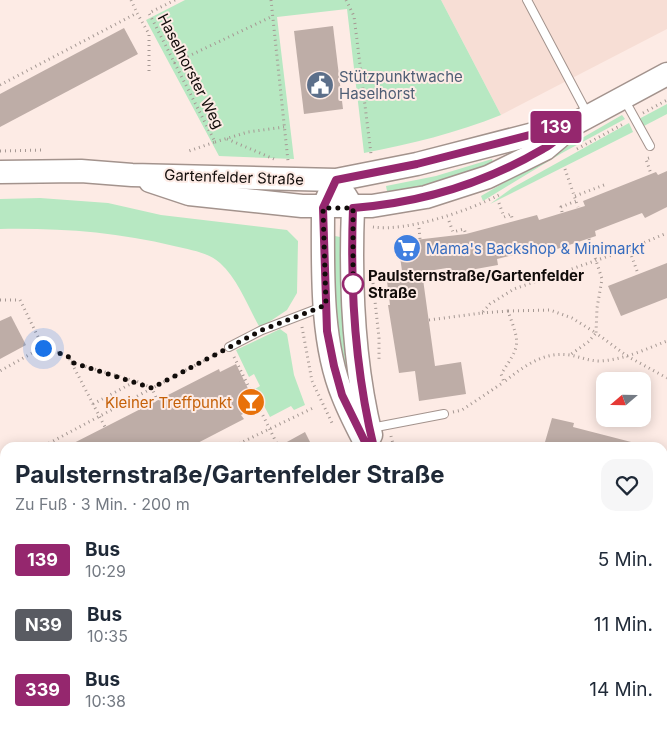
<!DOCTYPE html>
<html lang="de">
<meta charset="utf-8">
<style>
body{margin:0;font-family:Inter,sans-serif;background:#f6f6f7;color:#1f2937;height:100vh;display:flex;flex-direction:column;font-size:19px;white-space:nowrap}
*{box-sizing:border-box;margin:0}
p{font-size:16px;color:#747a83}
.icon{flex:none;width:28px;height:28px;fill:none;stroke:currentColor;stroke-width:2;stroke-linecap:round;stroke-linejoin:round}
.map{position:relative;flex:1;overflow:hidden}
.drawer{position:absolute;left:0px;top:442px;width:668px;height:291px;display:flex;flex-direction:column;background:#fff;border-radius:15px 15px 0 0;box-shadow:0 2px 12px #0003}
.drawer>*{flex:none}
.badge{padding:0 10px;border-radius:4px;font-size:18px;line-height:32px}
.needle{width:32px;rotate:250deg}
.controls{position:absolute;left:596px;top:372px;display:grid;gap:10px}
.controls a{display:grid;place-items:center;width:55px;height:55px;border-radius:10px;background:#fff;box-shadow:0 2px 12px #0003;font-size:25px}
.you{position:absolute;width:25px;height:25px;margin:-12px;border:4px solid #fff;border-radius:50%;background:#1a73e8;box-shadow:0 0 0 8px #1a73e833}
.map>.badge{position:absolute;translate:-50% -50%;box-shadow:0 0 0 2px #fff}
.round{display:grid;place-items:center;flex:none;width:52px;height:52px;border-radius:15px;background:#f6f6f7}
.head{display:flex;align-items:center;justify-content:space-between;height:85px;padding:0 15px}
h1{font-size:24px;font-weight:700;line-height:38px}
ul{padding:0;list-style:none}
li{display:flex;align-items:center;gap:15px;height:65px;padding:0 15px}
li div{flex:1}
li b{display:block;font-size:19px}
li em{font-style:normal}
li .badge{min-width:55px;font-weight:700;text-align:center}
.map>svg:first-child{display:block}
</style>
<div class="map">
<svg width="667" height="733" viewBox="0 0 667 733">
<rect width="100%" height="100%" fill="#fdebe5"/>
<!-- built -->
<g fill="#f7ded5">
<polygon points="441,0 667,0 667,29 501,115"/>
<polygon points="663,662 667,663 667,733 634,733 630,729 662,729"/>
</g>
<!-- green -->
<g fill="#b7e8c2">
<path d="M185 0H441L501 115C456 133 411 144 364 153L347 9 277 17 294 159 219 156 146 20Z"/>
<polygon points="667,104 667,114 642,127 637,120"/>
<polygon points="622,115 625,119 562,153 483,201 481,196"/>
<polygon points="629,123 633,132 490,204 512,188"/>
<polygon points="492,159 494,165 441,184 388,196 386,186 436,176"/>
<path d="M40 198 108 203 161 215 287 230 298 241 297 293 287 310 260 328C248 307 238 279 220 263 208 252 190 250 174 246 116 232 60 228 0 229V199Z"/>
<polygon points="330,235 340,237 344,320 349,378 345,380 339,360"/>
<polygon points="280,329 287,334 294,375 305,405 294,410 291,406 270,417 255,389 260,386 254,374 249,377 236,350"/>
<polygon points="464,729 548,729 540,733 462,733"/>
</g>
<!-- building -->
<g fill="#beada7">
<polygon points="333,26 343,109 304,114 294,31"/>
<polygon points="124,28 138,54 0,127 0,94"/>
<polygon points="667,171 667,207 645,218 642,213 595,231 596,236 548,252 546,247 497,259 498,265 448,274 447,268 422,272 435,366 461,362 466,394 419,401 415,371 399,373 388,305 390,305 386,273 402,271 398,242 466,234 537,215 539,220 585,206 583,201 656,172 658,175"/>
<polygon points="667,263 667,298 621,316 608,286"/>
<polygon points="11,316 26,345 0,359 0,321"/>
<polygon points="236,364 257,407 241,415 244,419 188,448 64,448 219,369 220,372"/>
<polygon points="552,418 574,423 573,427 635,443 635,448 568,448 545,442"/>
<polygon points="305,432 313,448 276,448"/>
</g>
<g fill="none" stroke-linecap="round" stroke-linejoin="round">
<!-- lane casing -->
<g stroke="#a3938d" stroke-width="10">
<g id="lane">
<polyline points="527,0 588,115"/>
<polyline points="624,99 650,146"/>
<polyline points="229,347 262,330 322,307"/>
<polyline points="371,428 444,414"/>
</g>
</g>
<!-- street casing -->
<g stroke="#a3938d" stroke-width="19">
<g id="street">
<polyline points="662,653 667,655"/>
<polyline points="558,733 564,729"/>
</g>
</g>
<!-- secondary casing -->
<g stroke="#a3938d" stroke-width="25">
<g id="secondary">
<polyline points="0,172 81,171 132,175 336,180 417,164 576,123 667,74"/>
<polyline points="150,181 189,194 302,206 372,206 426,197 488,177 545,149 571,127"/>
<path d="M329 194 323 208C323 267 320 341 343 396 350 414 359 431 368 448"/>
<path d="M345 195 353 208C350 283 353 362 371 435"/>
<polyline points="594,729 598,733"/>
</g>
</g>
<!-- path -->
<g stroke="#a59893" stroke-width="3" stroke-dasharray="1 4" stroke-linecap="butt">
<polyline points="131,0 137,13"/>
<polyline points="175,0 149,13 215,142 189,151"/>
<polyline points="271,0 288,161"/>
<polyline points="346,0 354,16 371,154"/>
<polyline points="174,63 273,16"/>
<polyline points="0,85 137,13 149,34 149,72"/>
<polyline points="643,113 667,100"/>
<polyline points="227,139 274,159"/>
<polyline points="215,142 248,132 284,127"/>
<polyline points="577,149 625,123"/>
<polyline points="0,151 44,150"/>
<polyline points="649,158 646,159 651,174"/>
<polyline points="565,169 578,207"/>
<polyline points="575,196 604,185 605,188"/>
<polyline points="499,203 504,217 511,214 512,218"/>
<polyline points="562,212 561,207 576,201"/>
<polyline points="449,221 453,232 464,229 466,234"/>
<path d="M373 227C407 232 468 211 499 195"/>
<polyline points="419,228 420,239"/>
<polyline points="589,239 602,279 597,308 596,333 627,356 667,378"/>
<polyline points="637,271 629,249 667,233"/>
<polyline points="373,283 379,338 379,359"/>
<polyline points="0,300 20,300 43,347 0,371"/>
<polyline points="508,311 550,310 572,318 596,333 588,342 570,355"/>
<path d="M482 313 508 311C520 345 521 344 501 374L504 382C523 367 543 351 570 355 581 357 588 361 600 361 623 360 646 349 667 341"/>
<polyline points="429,320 482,313 490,304 514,289 629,249"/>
<polyline points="302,327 312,381 333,425"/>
<polyline points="43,347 68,356 105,427"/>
<polyline points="234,357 279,448"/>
<polyline points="71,362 135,381"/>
<polyline points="93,404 136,381 152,388 157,400"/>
<polyline points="453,412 462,410 504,382"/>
<polyline points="391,436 394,448"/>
<polyline points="40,448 220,352"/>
<polyline points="230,448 313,408"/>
<polyline points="0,468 5,465"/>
<polyline points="0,493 5,502"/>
<polyline points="0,551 5,548"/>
<polyline points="662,588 667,589"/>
<polyline points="0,662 5,672"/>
<polyline points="35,729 37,733"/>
<polyline points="242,729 244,733"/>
<polyline points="395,729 406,733"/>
<polyline points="320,733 328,729"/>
<polyline points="457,733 460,729"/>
</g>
<!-- lane -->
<use href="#lane" stroke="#fff" stroke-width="8"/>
<!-- street -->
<use href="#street" stroke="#fff" stroke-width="16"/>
<!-- secondary -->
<use href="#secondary" stroke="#fff" stroke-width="22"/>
</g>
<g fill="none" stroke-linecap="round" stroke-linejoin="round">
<!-- line casing -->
<g stroke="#fff" stroke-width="11">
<path id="line" d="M368 448 342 395 334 366 327 331 323 208 336 180 417 164 576 123C565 131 555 143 543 149 485 183 419 203 353 208 350 288 355 370 374 448"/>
</g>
<!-- line -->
<use href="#line" stroke="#95276e" stroke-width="8"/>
<!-- walk -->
<polyline stroke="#110c0a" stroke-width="5" stroke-dasharray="0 9" points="43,348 68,356 71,362 152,388 262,330 326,305 323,208 353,208 353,284"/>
</g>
<!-- icons -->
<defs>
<g id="civic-disc" transform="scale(1.4375)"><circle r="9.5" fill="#5c6f8a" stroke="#fdebe5"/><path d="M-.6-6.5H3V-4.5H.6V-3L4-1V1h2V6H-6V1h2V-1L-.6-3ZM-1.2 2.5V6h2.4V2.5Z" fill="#fff"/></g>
<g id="supermarket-disc" transform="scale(1.4375)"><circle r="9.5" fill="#3f7fe0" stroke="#fdebe5"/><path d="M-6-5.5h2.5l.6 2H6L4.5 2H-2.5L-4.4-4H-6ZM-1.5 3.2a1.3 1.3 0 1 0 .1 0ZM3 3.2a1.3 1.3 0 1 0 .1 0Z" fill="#fff"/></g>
<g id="bar-disc" transform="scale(1.4375)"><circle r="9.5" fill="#e8710a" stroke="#fdebe5"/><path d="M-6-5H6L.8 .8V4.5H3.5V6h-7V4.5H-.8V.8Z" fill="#fff"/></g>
</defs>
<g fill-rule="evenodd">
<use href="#civic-disc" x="320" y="85"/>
<use href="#supermarket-disc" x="407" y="248"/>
<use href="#bar-disc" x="251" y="402"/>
</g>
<!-- markers -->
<circle fill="#fff" stroke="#95276e" stroke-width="2.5" cx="353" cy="284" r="10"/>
<g text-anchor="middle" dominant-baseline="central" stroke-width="4" stroke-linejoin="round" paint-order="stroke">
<!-- street labels -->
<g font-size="15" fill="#110c0a" stroke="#fdebe5">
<text transform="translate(191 71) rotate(63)">Haselhorster Weg</text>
<text transform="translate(234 177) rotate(2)">Gartenfelder Straße</text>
</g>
<!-- service labels -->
<g font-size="15" fill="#4e5e75" stroke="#fdebe5" text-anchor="start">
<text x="339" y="76">Stützpunktwache<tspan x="339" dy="17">Haselhorst</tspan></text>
</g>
<!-- shop labels -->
<g font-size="15" fill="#366cbe" stroke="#fdebe5" text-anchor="start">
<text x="426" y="248">Mama's Backshop &amp; Minimarkt</text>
</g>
<!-- stop labels -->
<g font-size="15" font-weight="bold" fill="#110c0a" stroke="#fdebe5" text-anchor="start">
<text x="368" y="275">Paulsternstraße/Gartenfelder<tspan x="368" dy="17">Straße</tspan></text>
</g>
<!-- food labels -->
<g font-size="15" fill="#c56008" stroke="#fdebe5" text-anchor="end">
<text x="232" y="402">Kleiner Treffpunkt</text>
</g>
</g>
</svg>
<div class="controls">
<a><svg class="needle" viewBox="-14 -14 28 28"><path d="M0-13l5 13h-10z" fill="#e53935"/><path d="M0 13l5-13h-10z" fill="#747a83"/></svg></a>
</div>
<div class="you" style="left:43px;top:348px"></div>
<b class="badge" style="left:556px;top:127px;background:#95276e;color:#fff">139</b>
<section class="drawer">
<div class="head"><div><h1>Paulsternstraße/Gartenfelder Straße</h1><p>Zu Fuß · 3 Min. · 200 m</p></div><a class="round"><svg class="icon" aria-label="heart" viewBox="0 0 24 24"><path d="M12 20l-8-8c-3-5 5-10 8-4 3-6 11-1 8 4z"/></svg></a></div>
<ul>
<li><span class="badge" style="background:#95276e;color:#fff">139</span><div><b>Bus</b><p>10:29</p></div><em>5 Min.</em></li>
<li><span class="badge" style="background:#595b62;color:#fff">N39</span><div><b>Bus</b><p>10:35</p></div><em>11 Min.</em></li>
<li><span class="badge" style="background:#95276e;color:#fff">339</span><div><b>Bus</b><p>10:38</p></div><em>14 Min.</em></li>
</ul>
</section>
</div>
